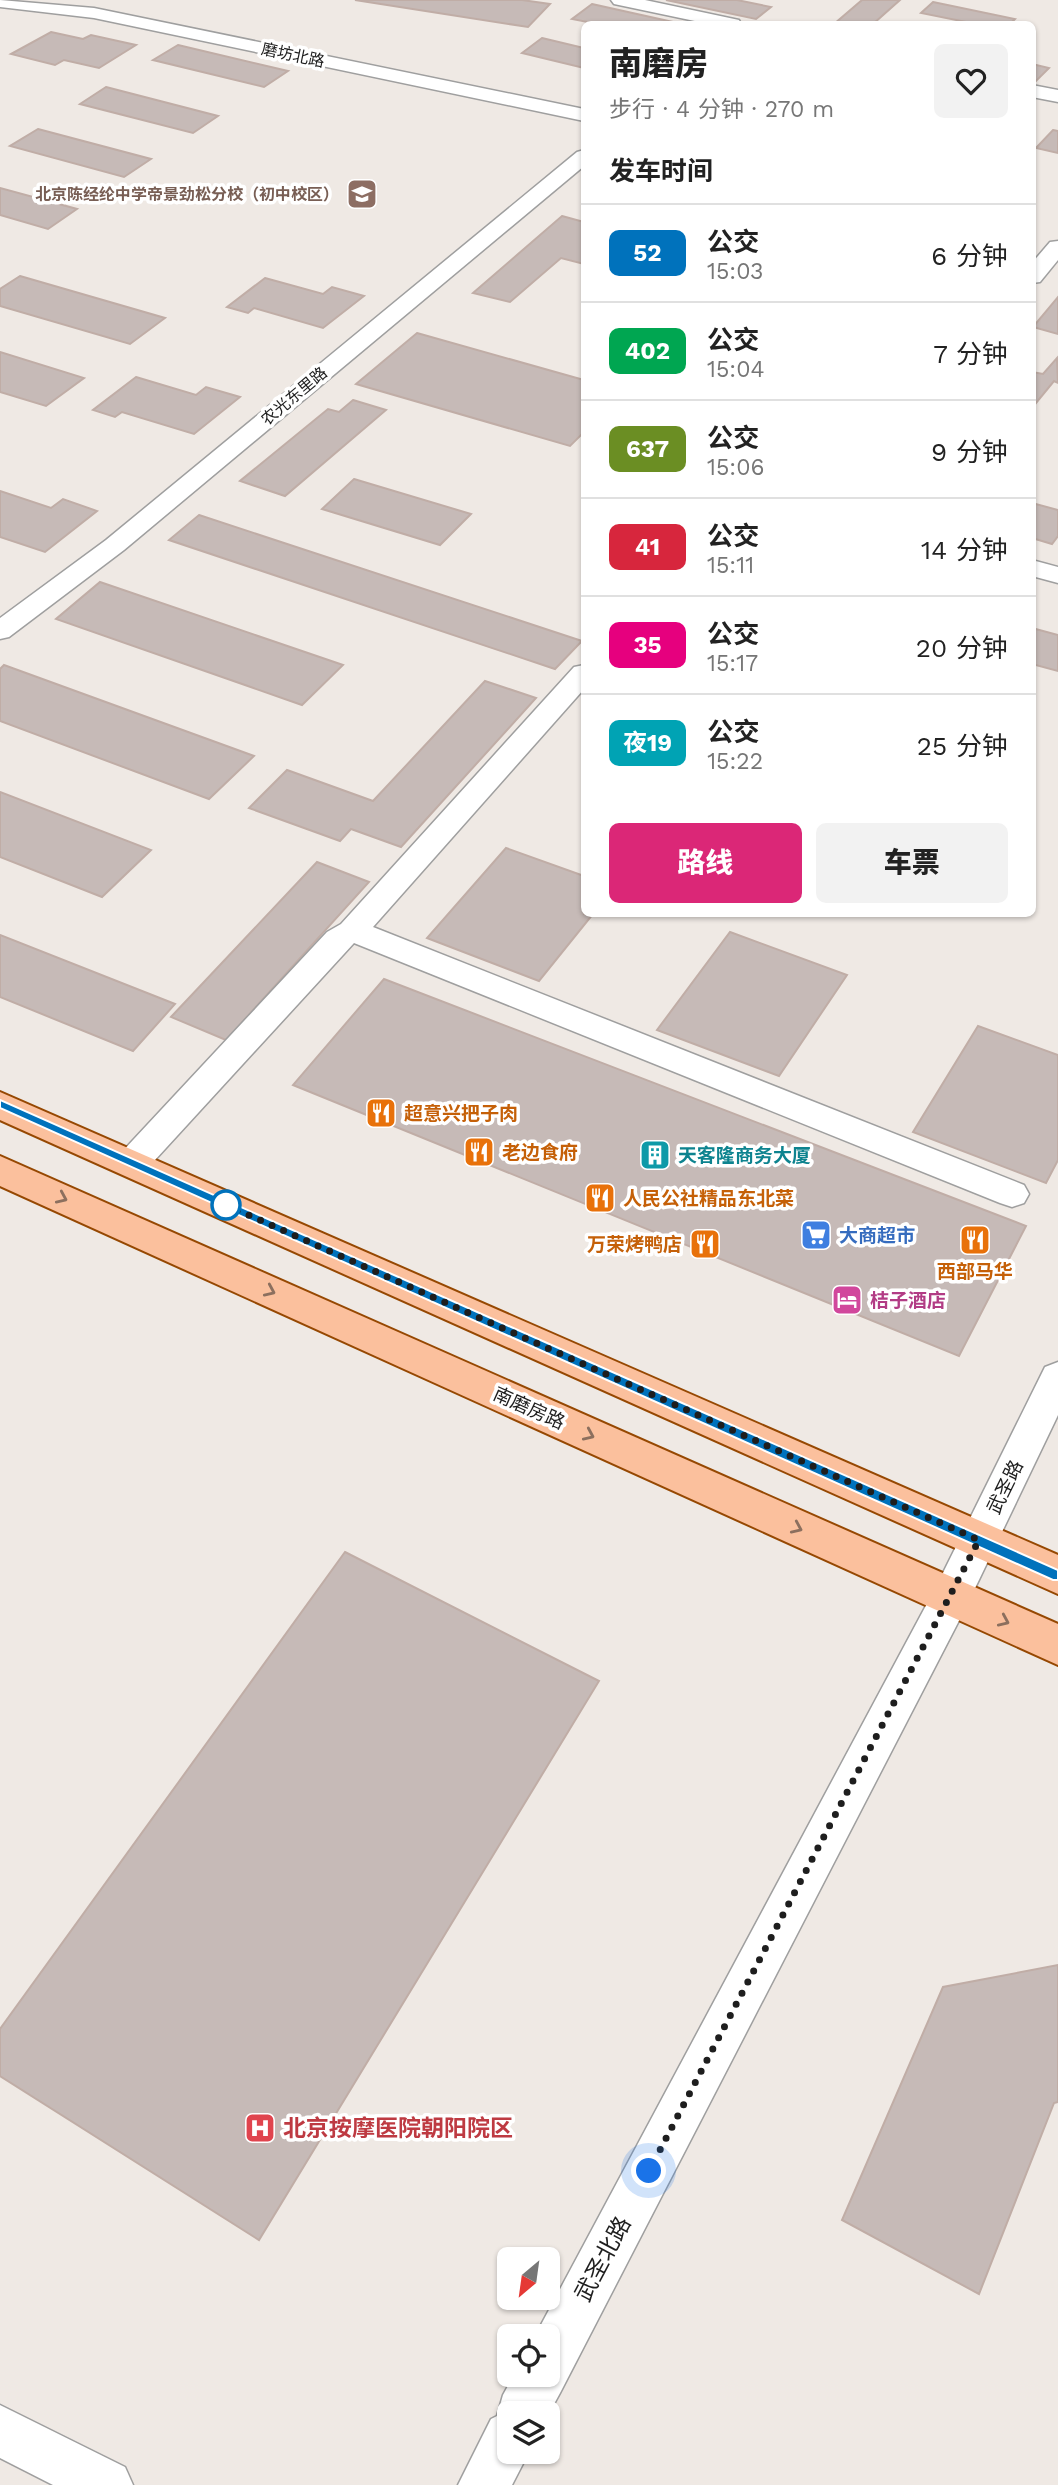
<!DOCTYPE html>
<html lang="zh">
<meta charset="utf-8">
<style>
body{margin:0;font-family:"Work Sans","Noto Sans SC",sans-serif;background:#f2f2f2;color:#222;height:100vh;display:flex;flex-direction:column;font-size:26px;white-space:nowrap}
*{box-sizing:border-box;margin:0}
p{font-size:23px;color:#767676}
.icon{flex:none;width:38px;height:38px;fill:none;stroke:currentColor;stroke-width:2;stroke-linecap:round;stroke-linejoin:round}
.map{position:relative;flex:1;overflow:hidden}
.drawer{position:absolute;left:581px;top:21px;width:455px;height:896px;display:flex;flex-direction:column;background:#fff;border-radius:10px;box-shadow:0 2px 5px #0004}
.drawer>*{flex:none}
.badge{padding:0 14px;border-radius:10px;font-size:24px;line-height:46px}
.needle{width:46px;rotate:209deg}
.buttons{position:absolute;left:497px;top:2247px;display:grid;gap:14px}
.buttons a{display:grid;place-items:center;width:63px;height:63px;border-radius:10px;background:#fff;box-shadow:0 2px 5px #0004;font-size:35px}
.you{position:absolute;width:35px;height:35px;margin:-18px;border:5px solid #fff;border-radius:50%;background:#1a73e8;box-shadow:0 0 0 10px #1a73e833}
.map>.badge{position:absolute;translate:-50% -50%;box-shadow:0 0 0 4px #fff}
h2{padding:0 28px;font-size:26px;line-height:63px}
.round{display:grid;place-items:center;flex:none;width:74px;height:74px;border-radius:10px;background:#f2f2f2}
.overview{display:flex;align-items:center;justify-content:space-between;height:119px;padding:0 28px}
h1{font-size:33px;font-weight:800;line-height:52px}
.cta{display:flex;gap:14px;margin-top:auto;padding:14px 28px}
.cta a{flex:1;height:80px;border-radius:10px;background:#db2777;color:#fff;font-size:28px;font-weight:800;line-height:80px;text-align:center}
.cta a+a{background:#f2f2f2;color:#222}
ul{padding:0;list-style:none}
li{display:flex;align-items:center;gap:21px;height:98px;padding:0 28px;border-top:2px solid #e0e0e0}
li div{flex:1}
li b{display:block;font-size:26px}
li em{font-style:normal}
li .badge{min-width:77px;font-weight:700;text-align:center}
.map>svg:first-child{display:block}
</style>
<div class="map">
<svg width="1058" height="2485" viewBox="0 0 1058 2485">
<rect width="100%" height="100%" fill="#efe9e4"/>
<!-- building -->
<g fill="#c6bab7" stroke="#c0ada6" stroke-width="2">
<polygon points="355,0 522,0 550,4 528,27"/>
<polygon points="666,0 737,0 771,7 756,19"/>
<polygon points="862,0 900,0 873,24 834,24"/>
<polygon points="933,2 1015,19 1010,24 976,24 921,13"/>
<polygon points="592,4 682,24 598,24 572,19"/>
<polygon points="51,32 83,39 91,35 136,45 99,68 64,60 55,65 11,54"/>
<polygon points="542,38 584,48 584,68 522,53"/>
<polygon points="178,45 288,71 264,87 153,60"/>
<polygon points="1032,64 1049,68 1036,81 1032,80"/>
<polygon points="106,87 218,116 193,133 80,104"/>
<polygon points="38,129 151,159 124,177 10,146"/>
<polygon points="1053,130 1058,131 1058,153 1036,148"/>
<polygon points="0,188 77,209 48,229 0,215"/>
<polygon points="562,216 584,222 584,264 561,258 510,302 473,293"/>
<polygon points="20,276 165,318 130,344 0,306 0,289"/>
<polygon points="265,278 323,294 332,287 364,296 323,328 254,308 248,313 227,307"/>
<polygon points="1058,297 1058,334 1033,327"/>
<polygon points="417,333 584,380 584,432 570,446 356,384"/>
<polygon points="0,352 84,378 46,406 0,392"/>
<polygon points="1057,358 1058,383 1054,381 1032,408 1032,372 1043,374"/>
<polygon points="136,377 196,395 206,387 240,397 194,434 122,412 115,417 93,410"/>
<polygon points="353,400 386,410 285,496 240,481 328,409 339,412"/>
<polygon points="354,479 471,514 440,545 322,509"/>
<polygon points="0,491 51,508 63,499 97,511 45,552 0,537"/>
<polygon points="1032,503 1058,510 1058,536 1052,544 1032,538"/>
<polygon points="199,515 582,641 555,669 169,540"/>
<polygon points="100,582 343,665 302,705 56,619"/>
<polygon points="1032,628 1058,635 1058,671 1032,664"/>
<polygon points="4,665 254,756 209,799 0,721 0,669"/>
<polygon points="485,681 536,698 401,847 351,829 340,841 249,808 287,770 373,801"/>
<polygon points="0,792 151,850 102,897 0,857"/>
<polygon points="506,848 584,876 584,914 593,914 539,981 427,938"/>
<polygon points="317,862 369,882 226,1040 171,1017"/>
<polygon points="730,932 847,975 779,1076 657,1030"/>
<polygon points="0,935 175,1004 133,1051 0,997"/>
<polygon points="384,979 1026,1226 959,1356 293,1085"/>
<polygon points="978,1026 1058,1055 1058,1160 1046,1183 913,1132"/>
<polygon points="345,1552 599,1681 259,2240 0,2076 0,2029"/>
<polygon points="1058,1965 1058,2102 1054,2103 979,2294 842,2220 943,1987"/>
</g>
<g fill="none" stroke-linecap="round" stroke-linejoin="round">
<!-- minor casing -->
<g stroke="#9f9f9f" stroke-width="3">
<g id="minor">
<polygon points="0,0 94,8 584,109 584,121 94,18 0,7"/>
<polygon points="611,0 645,0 739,20 741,24 709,24 614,4"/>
<polygon points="1032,85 1058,90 1058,102 1032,97"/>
<polygon points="584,150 584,166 124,550 9,637 0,639 0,618 106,540 577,152"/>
<polygon points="1058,241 1058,260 1040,282 1032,283 1032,263 1050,242"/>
<polygon points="1032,560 1058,567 1058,583 1032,576"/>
<polygon points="584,665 584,689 373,927 1024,1185 1029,1194 1024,1203 1012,1207 1000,1203 354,943 144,1172 132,1176 120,1172 115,1163 120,1154 327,932 341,924 574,667"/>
<polygon points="1058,1362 1058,1415 965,1609 560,2393 548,2415 509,2413 509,2452 529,2452 512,2485 458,2485 491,2419 497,2416 503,2395 514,2375 548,2375 548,2336 535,2336 937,1585 1045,1367"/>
<polygon points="0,2405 125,2467 133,2485 53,2485 0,2458"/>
</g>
</g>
<!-- major casing -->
<g stroke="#964802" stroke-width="4">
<g id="major">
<polygon points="0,1092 1058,1555 1058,1594 0,1120"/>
<polygon points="0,1156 1058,1624 1058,1665 0,1186"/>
</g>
</g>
<!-- minor -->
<use href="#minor" fill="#fff" fill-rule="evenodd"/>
<!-- major -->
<use href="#major" fill="#fbc09d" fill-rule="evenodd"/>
</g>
<!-- one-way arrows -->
<defs><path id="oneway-chevron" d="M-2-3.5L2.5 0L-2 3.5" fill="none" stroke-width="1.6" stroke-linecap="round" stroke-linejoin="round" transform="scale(1.75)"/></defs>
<g stroke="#8c6f5e">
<use href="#oneway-chevron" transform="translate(62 1198) rotate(24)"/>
<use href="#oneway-chevron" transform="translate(270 1291) rotate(24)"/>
<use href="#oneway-chevron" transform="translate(589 1435) rotate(24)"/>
<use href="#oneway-chevron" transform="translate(797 1528) rotate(24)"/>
<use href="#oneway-chevron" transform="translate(1004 1621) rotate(24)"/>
</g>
<!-- line -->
<polygon fill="#0072bc" stroke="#fff" stroke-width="2" points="0,1100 1058,1570 1058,1580 1053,1580 0,1108"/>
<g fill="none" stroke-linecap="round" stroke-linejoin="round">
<!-- walk -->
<polyline stroke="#1e1e1e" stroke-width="7" stroke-dasharray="0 12.6" points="226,1205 979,1540 649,2171"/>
</g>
<!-- icons -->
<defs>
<g id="school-square" transform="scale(1.575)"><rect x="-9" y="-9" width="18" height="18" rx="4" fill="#8d6e63" stroke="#fff"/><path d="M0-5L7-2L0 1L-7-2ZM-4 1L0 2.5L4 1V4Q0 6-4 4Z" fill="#fff"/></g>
<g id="restaurant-square" transform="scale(1.575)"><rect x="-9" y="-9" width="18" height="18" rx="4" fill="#e8710a" stroke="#fff"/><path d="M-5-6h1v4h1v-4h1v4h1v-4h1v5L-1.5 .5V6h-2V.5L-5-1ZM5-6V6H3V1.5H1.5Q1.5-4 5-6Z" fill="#fff"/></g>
<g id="building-square" transform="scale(1.575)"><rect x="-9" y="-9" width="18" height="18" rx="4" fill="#0f9aa8" stroke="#fff"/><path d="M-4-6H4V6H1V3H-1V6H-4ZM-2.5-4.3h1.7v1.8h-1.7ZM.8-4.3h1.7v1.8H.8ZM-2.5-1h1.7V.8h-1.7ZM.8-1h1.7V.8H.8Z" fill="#fff"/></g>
<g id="supermarket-square" transform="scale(1.575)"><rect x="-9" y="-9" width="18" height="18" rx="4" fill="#3f7fe0" stroke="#fff"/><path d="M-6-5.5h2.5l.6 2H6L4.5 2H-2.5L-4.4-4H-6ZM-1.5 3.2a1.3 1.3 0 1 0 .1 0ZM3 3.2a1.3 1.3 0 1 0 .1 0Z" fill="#fff"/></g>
<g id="hotel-square" transform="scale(1.575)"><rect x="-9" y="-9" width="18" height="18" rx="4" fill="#d1479c" stroke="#fff"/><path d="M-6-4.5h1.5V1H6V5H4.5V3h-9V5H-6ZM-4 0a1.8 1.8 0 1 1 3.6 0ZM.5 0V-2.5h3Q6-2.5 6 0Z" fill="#fff"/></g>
<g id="hospital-square" transform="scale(1.575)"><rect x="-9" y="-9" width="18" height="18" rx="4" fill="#e0444e" stroke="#fff"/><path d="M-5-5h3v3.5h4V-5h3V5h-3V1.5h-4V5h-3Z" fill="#fff"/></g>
</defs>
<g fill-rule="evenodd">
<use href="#school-square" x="362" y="194"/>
<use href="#restaurant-square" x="381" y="1113"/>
<use href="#restaurant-square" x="479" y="1152"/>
<use href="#building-square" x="655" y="1155"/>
<use href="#restaurant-square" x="600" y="1198"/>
<use href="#supermarket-square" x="816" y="1235"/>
<use href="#restaurant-square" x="975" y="1240"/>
<use href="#restaurant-square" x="705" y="1244"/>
<use href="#hotel-square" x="847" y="1300"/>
<use href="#hospital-square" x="260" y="2128"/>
</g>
<!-- markers -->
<circle fill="#fff" stroke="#0072bc" stroke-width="3.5" cx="226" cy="1205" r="14"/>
<g text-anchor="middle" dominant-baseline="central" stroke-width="7" stroke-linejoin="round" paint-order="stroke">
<!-- far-street labels -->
<g font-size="16" fill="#1e1e1e" stroke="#fff">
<text transform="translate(293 55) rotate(12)">磨坊北路</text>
<text transform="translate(294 396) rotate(-40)">农光东里路</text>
</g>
<!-- far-education labels -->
<g font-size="16" font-weight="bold" fill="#785e54" stroke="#fff" text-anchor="end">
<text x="339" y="194">北京陈经纶中学帝景劲松分校（初中校区）</text>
</g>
<!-- food labels -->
<g font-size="19" font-weight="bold" fill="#c56008" stroke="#fff" text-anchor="start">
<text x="404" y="1113">超意兴把子肉</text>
<text x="502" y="1152">老边食府</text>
<text x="623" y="1198">人民公社精品东北菜</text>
<text x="682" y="1244" text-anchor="end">万荣烤鸭店</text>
<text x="975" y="1271" text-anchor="middle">西部马华</text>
</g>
<!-- culture labels -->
<g font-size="19" font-weight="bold" fill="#0d838f" stroke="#fff" text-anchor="start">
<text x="678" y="1155">天客隆商务大厦</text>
</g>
<!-- shop labels -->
<g font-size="19" font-weight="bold" fill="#366cbe" stroke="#fff" text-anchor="start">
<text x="839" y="1235">大商超市</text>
</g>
<!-- hotel labels -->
<g font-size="19" font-weight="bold" fill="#b23c85" stroke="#fff" text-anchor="start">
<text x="870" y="1300">桔子酒店</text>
</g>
<!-- street labels -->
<g font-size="19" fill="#1e1e1e" stroke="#fff">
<text transform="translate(529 1408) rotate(24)">南磨房路</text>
<text transform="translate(1005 1487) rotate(-64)">武圣路</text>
</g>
<!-- near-health labels -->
<g font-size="23" font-weight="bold" fill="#be3a42" stroke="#fff" text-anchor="start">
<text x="283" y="2128">北京按摩医院朝阳院区</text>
</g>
<!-- near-street labels -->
<g font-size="23" fill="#1e1e1e" stroke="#fff">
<text transform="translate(603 2259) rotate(-62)">武圣北路</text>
</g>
</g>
</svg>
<div class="buttons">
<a><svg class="needle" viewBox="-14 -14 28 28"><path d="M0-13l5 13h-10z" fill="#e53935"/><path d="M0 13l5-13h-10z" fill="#767676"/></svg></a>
<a><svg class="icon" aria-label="locate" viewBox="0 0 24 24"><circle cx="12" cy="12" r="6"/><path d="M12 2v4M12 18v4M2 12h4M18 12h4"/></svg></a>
<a><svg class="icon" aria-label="layers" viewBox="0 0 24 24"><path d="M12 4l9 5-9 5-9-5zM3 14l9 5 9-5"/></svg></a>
</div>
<div class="you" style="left:649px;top:2171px"></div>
<section class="drawer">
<div class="overview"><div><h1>南磨房</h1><p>步行 · 4 分钟 · 270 m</p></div><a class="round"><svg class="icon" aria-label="heart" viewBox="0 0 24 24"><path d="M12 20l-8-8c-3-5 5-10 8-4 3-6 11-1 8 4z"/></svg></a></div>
<h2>发车时间</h2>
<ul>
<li><span class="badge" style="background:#0072bc;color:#fff">52</span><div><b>公交</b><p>15:03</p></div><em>6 分钟</em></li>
<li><span class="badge" style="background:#00a651;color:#fff">402</span><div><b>公交</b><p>15:04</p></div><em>7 分钟</em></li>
<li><span class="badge" style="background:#6b8e23;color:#fff">637</span><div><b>公交</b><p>15:06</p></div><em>9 分钟</em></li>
<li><span class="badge" style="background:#d7263d;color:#fff">41</span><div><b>公交</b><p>15:11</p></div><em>14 分钟</em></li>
<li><span class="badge" style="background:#e6007e;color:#fff">35</span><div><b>公交</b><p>15:17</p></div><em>20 分钟</em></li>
<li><span class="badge" style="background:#00a3b4;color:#fff">夜19</span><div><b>公交</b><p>15:22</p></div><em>25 分钟</em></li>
</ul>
<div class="cta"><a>路线</a><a>车票</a></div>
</section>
</div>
